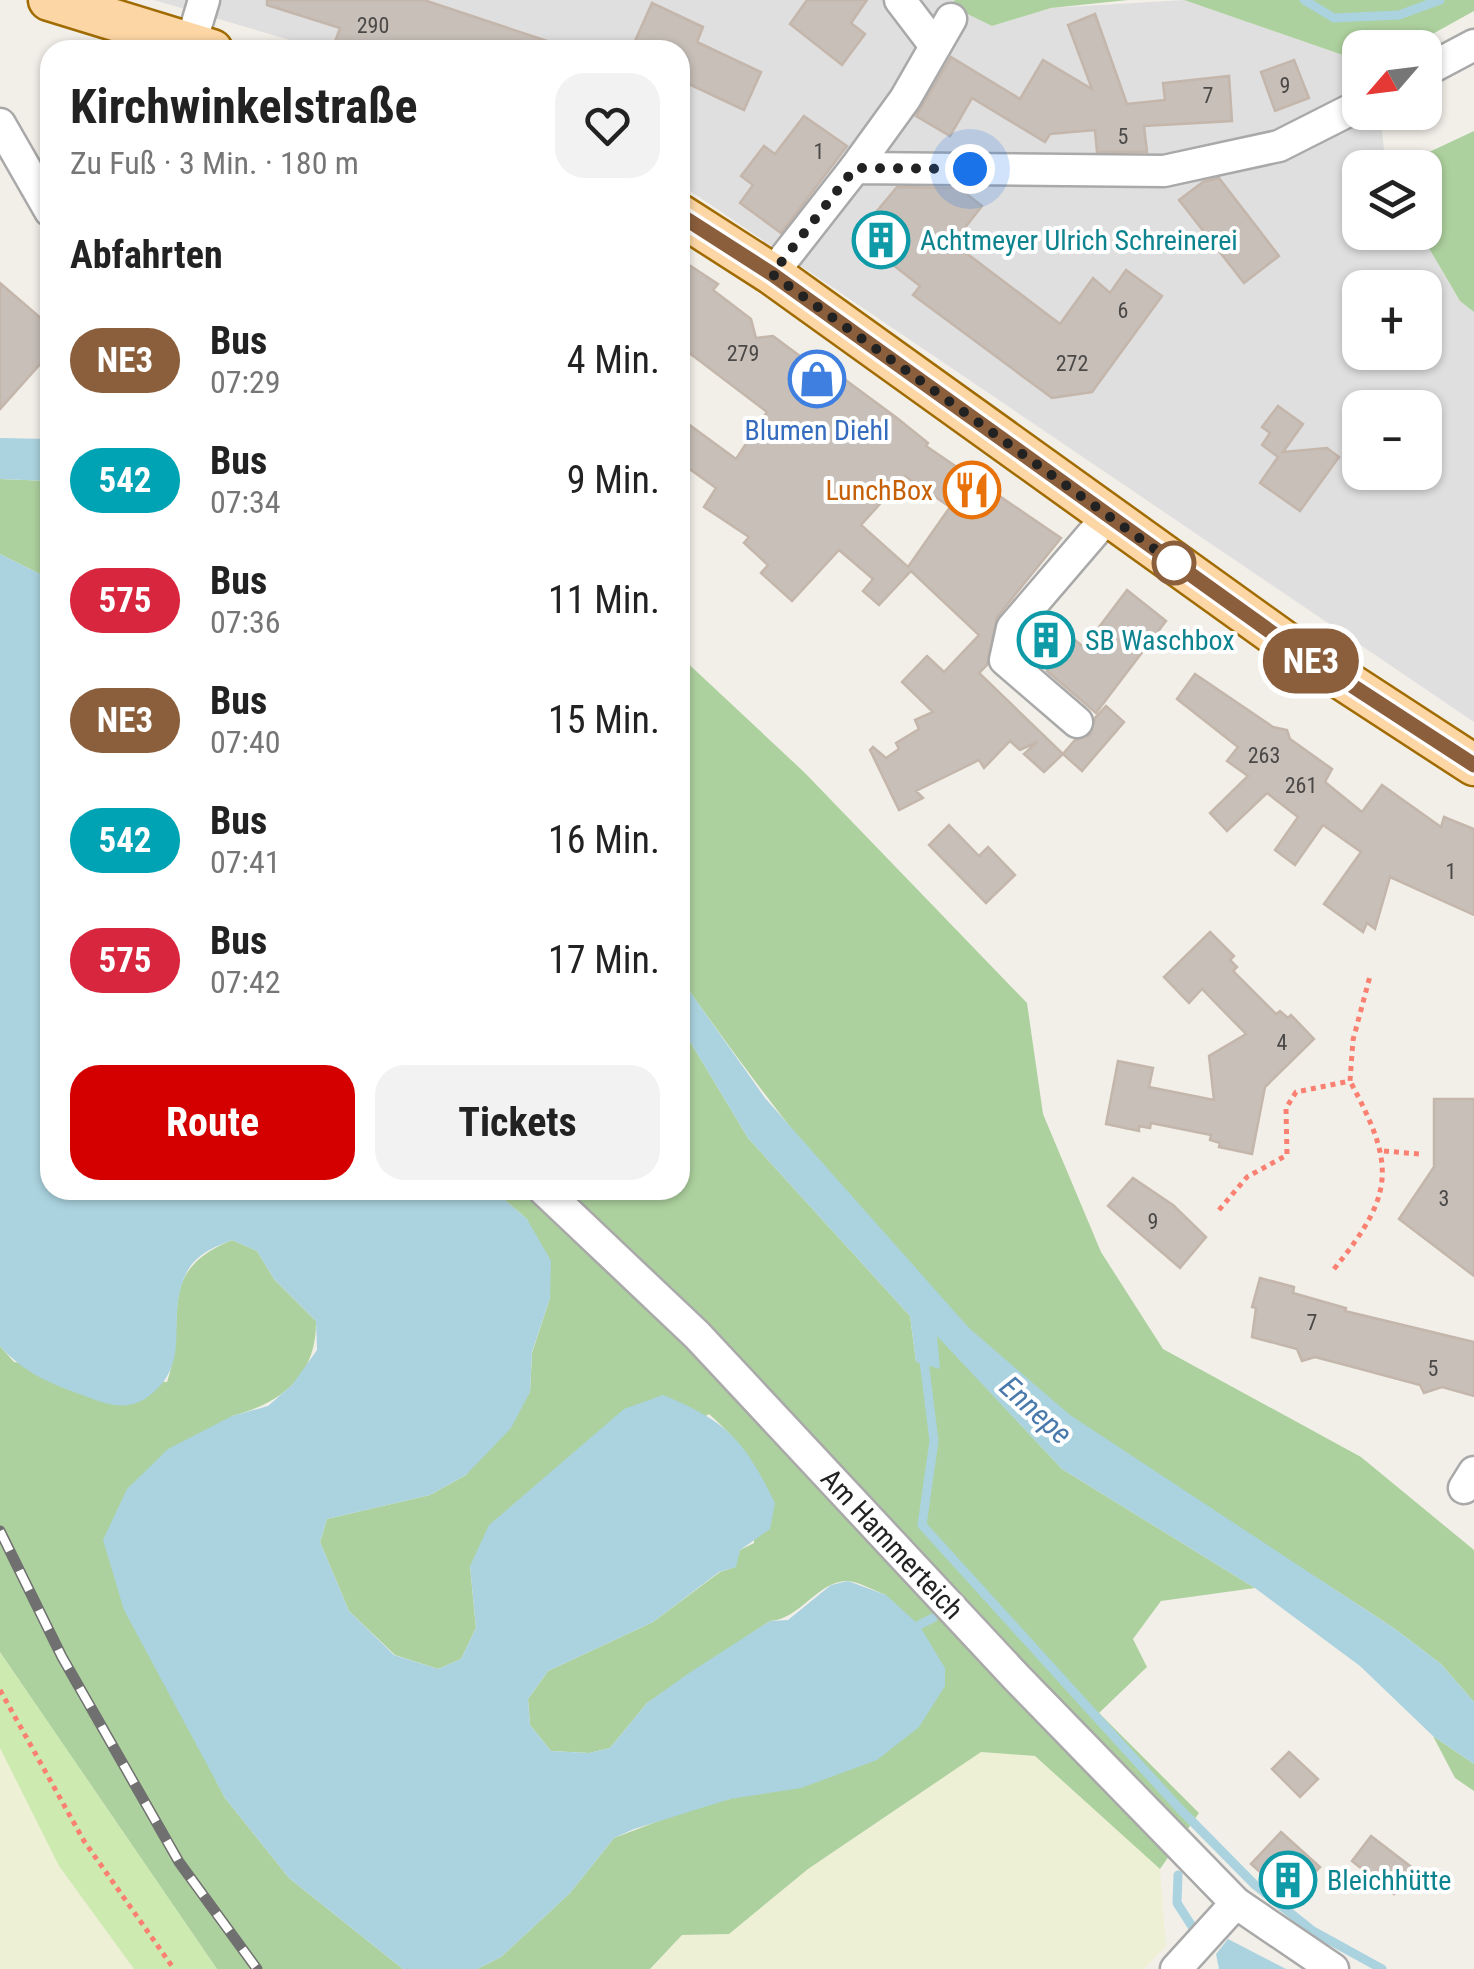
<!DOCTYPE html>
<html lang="de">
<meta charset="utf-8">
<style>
body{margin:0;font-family:"Roboto Condensed",sans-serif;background:#f2f2f2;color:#222;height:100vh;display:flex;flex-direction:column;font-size:38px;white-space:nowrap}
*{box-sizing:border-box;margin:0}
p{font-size:32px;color:#767676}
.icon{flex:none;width:55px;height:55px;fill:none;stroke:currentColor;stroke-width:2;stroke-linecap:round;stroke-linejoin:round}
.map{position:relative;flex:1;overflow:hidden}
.sheet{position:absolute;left:40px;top:40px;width:650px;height:1160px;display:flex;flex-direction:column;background:#fff;border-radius:30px;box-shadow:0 2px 8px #0004}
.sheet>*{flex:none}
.badge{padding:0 20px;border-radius:32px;font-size:35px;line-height:65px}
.needle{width:65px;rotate:242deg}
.fabs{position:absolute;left:1342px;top:30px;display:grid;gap:20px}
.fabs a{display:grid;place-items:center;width:100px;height:100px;border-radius:20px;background:#fff;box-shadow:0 2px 8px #0004;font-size:50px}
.you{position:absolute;width:50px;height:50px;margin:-25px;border:8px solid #fff;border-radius:50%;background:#1a73e8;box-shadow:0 0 0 15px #1a73e833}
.map>.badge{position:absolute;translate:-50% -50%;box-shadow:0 0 0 5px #fff}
h2{padding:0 30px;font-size:38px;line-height:90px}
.round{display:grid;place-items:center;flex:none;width:105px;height:105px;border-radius:30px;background:#f2f2f2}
.overview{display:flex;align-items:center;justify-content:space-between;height:170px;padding:0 30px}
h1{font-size:48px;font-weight:700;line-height:75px}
.primary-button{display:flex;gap:20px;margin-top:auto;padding:20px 30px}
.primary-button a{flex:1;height:115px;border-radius:30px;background:#d40000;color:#fff;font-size:40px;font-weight:700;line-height:115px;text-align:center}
.primary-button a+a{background:#f2f2f2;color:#222}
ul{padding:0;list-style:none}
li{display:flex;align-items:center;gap:30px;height:120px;padding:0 30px}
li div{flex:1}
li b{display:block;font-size:38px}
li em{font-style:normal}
li .badge{min-width:110px;font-weight:700;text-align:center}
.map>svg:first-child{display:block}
</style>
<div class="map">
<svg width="1474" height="1969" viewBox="0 0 1474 1969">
<rect width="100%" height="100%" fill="#f2efe9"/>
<!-- residential -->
<path fill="#e0dfdf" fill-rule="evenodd" d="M154 0H955L950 4 992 26 1051 8 1184 0 1360 61V112L1380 113 1386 167 1360 168V232L1420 233 1460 301 1474 312V722L680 184V50H324ZM1360 288H1425V352H1360ZM1360 408H1425V472H1360Z"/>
<!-- farmland -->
<g fill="#eef0d5">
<polygon points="0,1748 59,1866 134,1969 0,1969"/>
<polygon points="981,1752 1035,1756 1160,1869 1166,1946 1144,1969 650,1969 682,1935 729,1934 808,1869"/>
</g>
<!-- grass -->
<polygon fill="#cdebb0" points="0,1652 217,1969 134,1969 59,1866 0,1748"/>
<!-- forest -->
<g fill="#add19e">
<polygon points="955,0 1128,0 1051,8 992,26 949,5"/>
<polygon points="1184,0 1474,0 1474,11 1409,47 1360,48 1360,61"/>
<polygon points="1474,131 1474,312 1460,301 1420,233 1425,232 1425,168 1397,167"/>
<polygon points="0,479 50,481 50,579 0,554"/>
<path d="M680 656 805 773 1027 1003 1043 1114 1101 1252 1163 1349 1361 1457 1474 1550V1702L1441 1664 1395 1629C1288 1557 1175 1493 1072 1417 927 1309 792 1136 688 989L680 970Z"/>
<path d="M680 1025 748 1138 910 1316 916 1362 936 1334 1062 1469 1255 1588 1161 1601 1133 1639 1147 1667 1099 1713 1199 1813 1160 1869 1035 1756 981 1752 808 1869 729 1934 682 1935 650 1969H477L501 1957 570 1893 614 1838 690 1809 730 1799 886 1595C875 1591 859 1582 848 1581 818 1580 801 1619 770 1621L647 1703 610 1748 589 1753 551 1751 530 1725 528 1699 548 1671 653 1622 720 1572 735 1567 740 1550 754 1543C756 1472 765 1465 709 1414L470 1566 476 1628 461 1659 438 1669 395 1655 349 1611 320 1542 327 1519 430 1495 466 1475 530 1392 532 1353 550 1298 527 1219 493 1190H680Z"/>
<path d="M232 1240 257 1251 274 1279 316 1321C317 1375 282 1403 232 1416L193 1735 225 1798 289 1878 403 1969H217L0 1652V1346L14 1362 167 1382C190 1317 152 1273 232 1240Z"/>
<polygon points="1433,1736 1474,1764 1474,1791 1455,1778"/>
</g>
<!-- water -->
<g fill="#aad3df">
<polygon points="0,438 50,439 50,481 0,479"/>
<path d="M0 554 50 579V1190H493L527 1219 551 1261 550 1298 532 1352 530 1392 511 1428 466 1475 430 1495 327 1519 320 1542 349 1611 394 1655 438 1669 461 1659 476 1628 470 1566 489 1525 624 1409 663 1395C728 1422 744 1440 775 1503L770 1529 740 1550 736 1567 719 1572 653 1622 548 1671 528 1699 530 1725 551 1751 589 1753 610 1748 647 1703 689 1673 770 1621 788 1620 831 1585 848 1581 886 1595 919 1625 945 1668V1686L919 1727 877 1760 801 1788 730 1799 634 1829 614 1838 570 1893 501 1957 477 1969H403L289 1878 225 1798 124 1610 103 1540 127 1489 168 1449 232 1416 268 1406 292 1385 317 1350 316 1321 274 1279 257 1251 232 1240C212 1248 194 1255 185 1276 165 1320 194 1362 149 1396 127 1412 108 1405 85 1396 51 1384 24 1373 0 1346Z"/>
<polygon points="680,970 688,989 765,1098 969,1328 1070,1415 1395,1629 1441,1664 1474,1702 1474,1764 1433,1736 1360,1666 1255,1588 1062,1469 937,1336 940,1369 916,1362 910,1316 748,1138 680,1025"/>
<polygon points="1228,1939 1286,1969 1219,1969 1216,1954"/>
</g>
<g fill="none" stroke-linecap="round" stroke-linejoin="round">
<!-- stream -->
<g stroke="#aad3df" stroke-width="9">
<polyline points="1304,0 1334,18 1399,15 1440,0"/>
<polyline points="923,1353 934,1441 922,1525 1179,1808 1255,1885 1313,1931 1382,1969"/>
<polyline points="919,1625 933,1618"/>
<polyline points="1178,1875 1177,1903 1195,1931"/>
</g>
</g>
<!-- building -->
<g fill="#c7bfb8" stroke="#c4b6ab" stroke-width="2.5" fill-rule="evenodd">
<polygon points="267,0 424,0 562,46 562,50 332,50 340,28 267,5"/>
<polygon points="807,0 867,0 851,23 865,34 842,65 790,24"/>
<polygon points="652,3 703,27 697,42 761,72 744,110 680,80 680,50 631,50"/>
<polygon points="1095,14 1127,104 1165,100 1163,83 1229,76 1232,121 1144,126 1147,152 1097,152 1095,130 1050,134 1045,142 972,98 950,136 916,116 951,57 1020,99 1043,60 1092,89 1068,25"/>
<polygon points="1294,60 1309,98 1275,111 1261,72"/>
<polygon points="804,116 847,146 781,233 740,203 753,185 741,176 764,146 775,154"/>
<polygon points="1219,178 1279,256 1244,283 1179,200 1203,182"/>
<polygon points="897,187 959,188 982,206 953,243 1060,324 1093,278 1110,293 1126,270 1162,296 1092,392 1052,398 913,295 920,286 856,236"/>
<path d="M680 259 718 284 713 290 751 319 756 338 773 336 812 365 817 359 897 418 928 443 926 446 1061 538 997 617 987 665 979 673 1063 754 1044 772 1024 754 1037 742 1020 750 1010 741 984 768 979 760 916 791 923 798 899 810 870 750 873 747 886 758 899 749 896 743 919 729 915 720 933 712 902 682 927 656 944 672 979 635 911 571 879 605 863 591 873 579 839 550 792 601 761 573 768 565 744 543 749 537 704 507 716 488 680 462V418L736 459 767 412 680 346ZM905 476 950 507 908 567 861 525Z"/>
<polygon points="0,283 50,326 50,353 0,409"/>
<polygon points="1278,406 1303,424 1283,452 1327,448 1339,457 1300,511 1260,483 1278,457 1262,445 1270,433 1262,427"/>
<polygon points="1127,590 1166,621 1096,713 1047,671 1052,664 1027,647 1029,637 1045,618 1084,647"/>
<polygon points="1195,674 1273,727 1287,730 1290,739 1332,769 1325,782 1362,812 1382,785 1441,827 1444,817 1474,829 1474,915 1390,877 1375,929 1367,923 1363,932 1324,904 1361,852 1323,825 1295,865 1275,850 1298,817 1267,793 1227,831 1210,813 1248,776 1227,761 1238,747 1177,699"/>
<polygon points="1106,706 1124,722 1082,771 1063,754 1075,740 1090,735 1095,718"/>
<polygon points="949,825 979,856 988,847 1015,875 986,903 929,845"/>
<polygon points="1210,932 1234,956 1230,960 1237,967 1233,971 1276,1014 1280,1011 1288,1018 1291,1015 1314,1039 1265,1087 1252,1154 1219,1147 1220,1143 1210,1140 1211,1135 1151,1123 1150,1128 1139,1126 1139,1131 1106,1124 1118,1061 1153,1068 1149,1087 1214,1100 1209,1056 1246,1034 1202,989 1189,1003 1164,977"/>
<polygon points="1434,1099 1474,1099 1474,1276 1399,1219 1434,1167"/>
<polygon points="1133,1178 1173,1205 1206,1237 1180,1268 1108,1206"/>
<polygon points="1260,1278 1294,1287 1293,1293 1346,1308 1345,1311 1474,1342 1474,1396 1442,1387 1424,1393 1420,1385 1353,1367 1315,1357 1302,1361 1297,1349 1252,1337 1256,1308 1252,1307"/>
<polygon points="1289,1752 1318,1779 1300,1797 1272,1769"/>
<polygon points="1281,1832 1320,1867 1290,1899 1251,1864"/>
<polygon points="1371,1836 1414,1869 1394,1894 1352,1861"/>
</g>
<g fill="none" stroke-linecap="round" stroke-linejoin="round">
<!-- minor casing -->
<g stroke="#a9a9a9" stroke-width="35">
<g id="minor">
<polyline points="900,0 935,46"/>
<polyline points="191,43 204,0"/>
<polyline points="1425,71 1474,45"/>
<polyline points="0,124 50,211"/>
<polyline points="855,168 905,99 951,19"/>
<polyline points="772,274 855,168 1164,171 1279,146 1360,105"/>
<polyline points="1077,722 1005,660 1012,628 1108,516"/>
<polyline points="544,1190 697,1335 1017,1678 1236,1903 1333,1969"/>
<polyline points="1464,1488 1474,1472"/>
<polyline points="1176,1969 1236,1903"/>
</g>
</g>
<!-- major casing -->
<g stroke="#a06b00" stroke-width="45">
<g id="major">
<polyline points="49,0 212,50"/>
<polyline points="680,215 772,274 1282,640 1474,765"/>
</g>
</g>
<!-- path -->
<g stroke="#fa8072" stroke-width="5" stroke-dasharray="5 5" stroke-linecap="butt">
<polyline points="1384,1151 1419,1154"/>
<polyline points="1219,1210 1247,1177 1287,1155 1286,1108 1296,1092 1350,1081 1353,1040 1370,976"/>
<path d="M1334 1269C1396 1193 1395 1165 1350 1081"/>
<polyline points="0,1690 84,1841 174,1969"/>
</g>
<!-- minor -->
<use href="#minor" stroke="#fff" stroke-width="30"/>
<!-- major -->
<use href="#major" stroke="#fcd6a4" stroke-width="40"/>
<!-- rail casing -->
<g stroke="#707070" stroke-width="11">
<polyline id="rail" points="0,1531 62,1657 179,1862 257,1969"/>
</g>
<!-- rail -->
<use href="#rail" stroke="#fff" stroke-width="8" stroke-dasharray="22" stroke-linecap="butt"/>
</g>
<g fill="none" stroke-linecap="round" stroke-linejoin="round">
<!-- line casing -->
<g stroke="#fff" stroke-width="22">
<polyline id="line" points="680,215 772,274 1282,640 1474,765"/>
</g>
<!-- line -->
<use href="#line" stroke="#8b5e3c" stroke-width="15"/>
<!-- walk -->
<polyline stroke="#222" stroke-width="10" stroke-dasharray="0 18" points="970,169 855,168 772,274 1174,563"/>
</g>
<!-- icons -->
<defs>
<g id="building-ring" transform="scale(2.875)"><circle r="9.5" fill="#fff" stroke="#0f9aa8" stroke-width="1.5"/><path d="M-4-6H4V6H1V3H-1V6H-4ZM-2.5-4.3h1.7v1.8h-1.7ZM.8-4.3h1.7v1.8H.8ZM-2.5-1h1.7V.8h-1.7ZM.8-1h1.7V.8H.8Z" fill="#0f9aa8"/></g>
<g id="shop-ring" transform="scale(2.875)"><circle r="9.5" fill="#fff" stroke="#3f7fe0" stroke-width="1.5"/><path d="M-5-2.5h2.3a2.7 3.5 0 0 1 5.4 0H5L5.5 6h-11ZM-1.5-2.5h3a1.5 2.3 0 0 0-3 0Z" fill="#3f7fe0"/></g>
<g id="restaurant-ring" transform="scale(2.875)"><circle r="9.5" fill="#fff" stroke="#e8710a" stroke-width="1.5"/><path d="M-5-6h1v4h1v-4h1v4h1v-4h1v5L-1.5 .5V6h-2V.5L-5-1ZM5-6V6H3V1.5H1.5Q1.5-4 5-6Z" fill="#e8710a"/></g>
</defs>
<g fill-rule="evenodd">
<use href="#building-ring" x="881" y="240"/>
<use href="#shop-ring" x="817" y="379"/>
<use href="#restaurant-ring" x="972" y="490"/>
<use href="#building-ring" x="1046" y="640"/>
<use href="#building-ring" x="1288" y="1880"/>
</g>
<!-- markers -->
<circle fill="#fff" stroke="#8b5e3c" stroke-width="5" cx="1174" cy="563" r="20"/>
<g text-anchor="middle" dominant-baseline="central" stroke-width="8" stroke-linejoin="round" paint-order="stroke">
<!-- number labels -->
<g font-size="22" fill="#4b4948">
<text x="373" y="25">290</text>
<text x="1285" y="85">9</text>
<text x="1208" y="95">7</text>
<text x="1123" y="136">5</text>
<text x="819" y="151">1</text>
<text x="1123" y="310">6</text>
<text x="743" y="353">279</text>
<text x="1072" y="363">272</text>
<text x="1264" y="755">263</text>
<text x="1301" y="785">261</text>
<text x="1451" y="871">1</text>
<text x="1282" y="1042">4</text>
<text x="1444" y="1198">3</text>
<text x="1153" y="1221">9</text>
<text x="1312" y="1322">7</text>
<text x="1433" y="1368">5</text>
</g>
<!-- culture labels -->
<g font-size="28" fill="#0d838f" stroke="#fff" text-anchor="start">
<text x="920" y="240">Achtmeyer Ulrich Schreinerei</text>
<text x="1085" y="640">SB Waschbox</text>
<text x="1327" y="1880">Bleichhütte</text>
</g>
<!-- shop labels -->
<g font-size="28" fill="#366cbe" stroke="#fff">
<text x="817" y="430">Blumen Diehl</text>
</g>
<!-- food labels -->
<g font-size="28" fill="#c56008" stroke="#fff" text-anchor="end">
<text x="933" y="490">LunchBox</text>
</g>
<!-- street labels -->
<g font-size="28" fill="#222" stroke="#fff">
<text transform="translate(892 1544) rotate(47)">Am Hammerteich</text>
</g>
<!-- water labels -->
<g font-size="30" font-style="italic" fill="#4a7aab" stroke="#fff">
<text transform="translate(1036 1410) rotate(42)">Ennepe</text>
</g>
</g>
</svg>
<div class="fabs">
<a><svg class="needle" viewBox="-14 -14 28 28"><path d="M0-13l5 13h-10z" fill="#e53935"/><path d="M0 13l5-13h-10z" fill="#767676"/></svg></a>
<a><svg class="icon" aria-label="layers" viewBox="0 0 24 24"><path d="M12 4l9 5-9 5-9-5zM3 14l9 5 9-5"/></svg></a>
<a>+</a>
<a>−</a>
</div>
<div class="you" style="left:970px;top:169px"></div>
<b class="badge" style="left:1311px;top:661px;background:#8b5e3c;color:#fff">NE3</b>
<section class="sheet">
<div class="overview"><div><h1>Kirchwinkelstraße</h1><p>Zu Fuß · 3 Min. · 180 m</p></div><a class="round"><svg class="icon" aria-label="heart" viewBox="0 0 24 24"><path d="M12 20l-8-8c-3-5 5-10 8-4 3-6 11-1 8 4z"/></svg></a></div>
<h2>Abfahrten</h2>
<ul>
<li><span class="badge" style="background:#8b5e3c;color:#fff">NE3</span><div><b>Bus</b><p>07:29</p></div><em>4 Min.</em></li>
<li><span class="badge" style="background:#00a3b4;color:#fff">542</span><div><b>Bus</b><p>07:34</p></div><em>9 Min.</em></li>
<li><span class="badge" style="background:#d7263d;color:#fff">575</span><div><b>Bus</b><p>07:36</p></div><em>11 Min.</em></li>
<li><span class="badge" style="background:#8b5e3c;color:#fff">NE3</span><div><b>Bus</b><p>07:40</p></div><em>15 Min.</em></li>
<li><span class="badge" style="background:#00a3b4;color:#fff">542</span><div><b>Bus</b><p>07:41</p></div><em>16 Min.</em></li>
<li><span class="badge" style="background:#d7263d;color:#fff">575</span><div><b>Bus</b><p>07:42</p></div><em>17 Min.</em></li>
</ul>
<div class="primary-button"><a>Route</a><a>Tickets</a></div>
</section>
</div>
